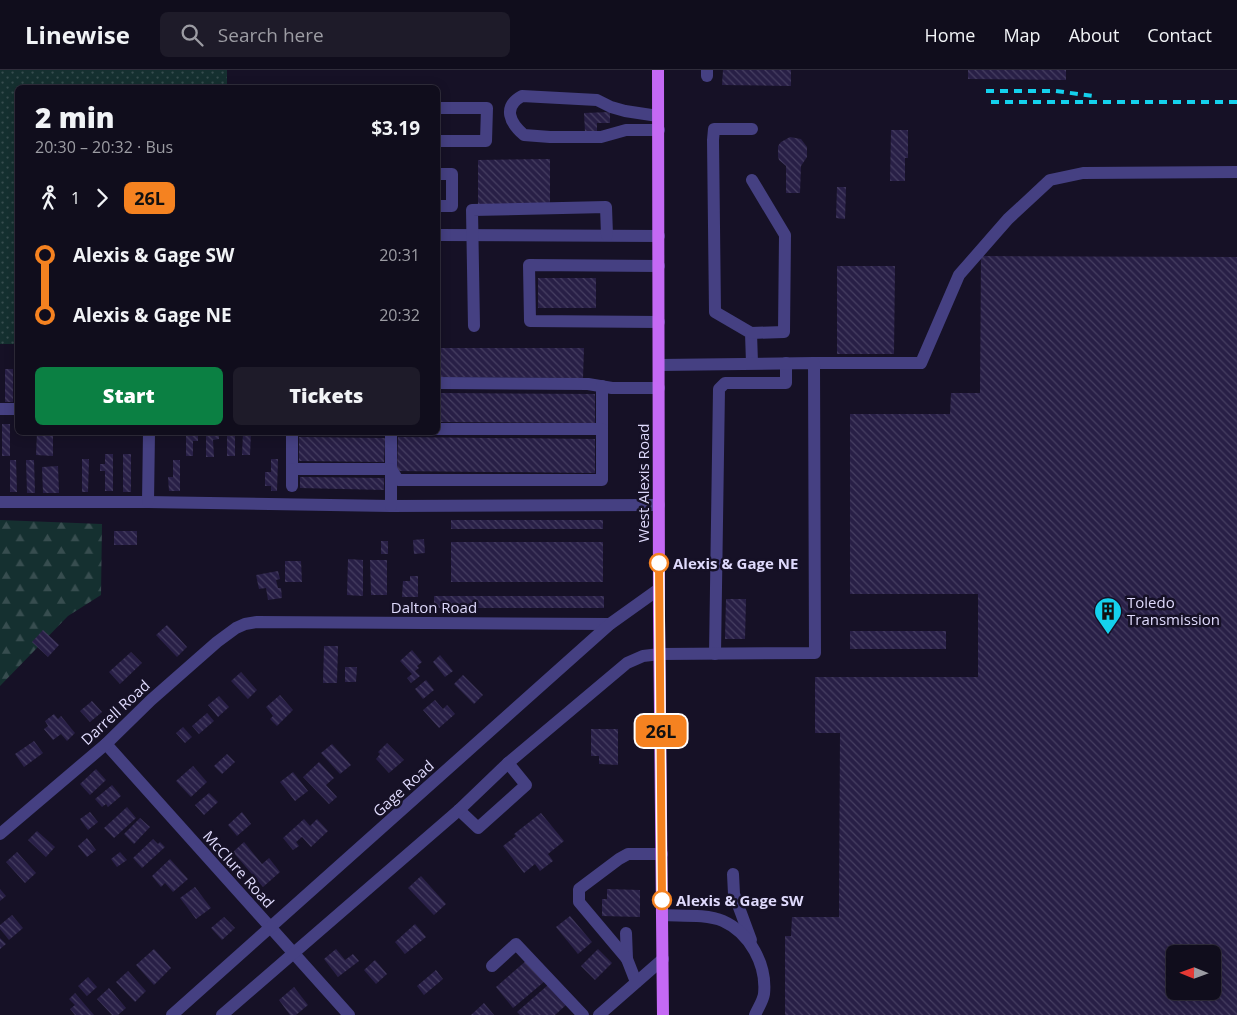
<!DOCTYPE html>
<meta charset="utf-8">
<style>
body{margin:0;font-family:"Open Sans",sans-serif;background:#1e1b29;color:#f1f3f6;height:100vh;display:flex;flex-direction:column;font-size:19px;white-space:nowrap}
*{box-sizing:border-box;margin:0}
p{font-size:16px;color:#9c9ca3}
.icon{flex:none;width:28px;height:28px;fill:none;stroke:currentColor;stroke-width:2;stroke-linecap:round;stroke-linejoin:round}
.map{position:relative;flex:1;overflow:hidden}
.details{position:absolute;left:15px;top:15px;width:425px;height:350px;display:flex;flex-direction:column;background:#100d1c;border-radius:8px;box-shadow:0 2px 12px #0003,0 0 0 1px #302d3b}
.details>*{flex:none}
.badge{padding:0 10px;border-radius:8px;font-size:18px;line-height:32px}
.needle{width:32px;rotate:271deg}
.controls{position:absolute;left:1166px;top:875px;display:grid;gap:10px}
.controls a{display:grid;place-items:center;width:55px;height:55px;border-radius:8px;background:#100d1c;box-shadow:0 2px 12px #0003,0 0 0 1px #302d3b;font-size:25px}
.map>.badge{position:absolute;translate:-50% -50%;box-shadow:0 0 0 2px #fff}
.legs{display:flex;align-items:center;gap:8px;height:55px;padding:0 20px;font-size:16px}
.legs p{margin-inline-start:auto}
.head{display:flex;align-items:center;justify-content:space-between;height:85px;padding:0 20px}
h1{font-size:28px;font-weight:800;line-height:38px}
.button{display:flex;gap:10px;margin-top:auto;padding:10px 20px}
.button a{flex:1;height:58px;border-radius:8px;background:#0b8043;color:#fff;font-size:20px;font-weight:800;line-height:58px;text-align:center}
.button a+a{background:#1e1b29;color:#f1f3f6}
ul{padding:0 20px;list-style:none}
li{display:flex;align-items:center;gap:18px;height:60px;font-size:19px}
li i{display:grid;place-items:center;width:8px;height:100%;margin:0 6px;background:currentColor}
li i::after{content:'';width:12px;height:12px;margin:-6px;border:4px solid;border-radius:50%;background:#100d1c}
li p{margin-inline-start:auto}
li:first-child i{background:linear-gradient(#0000 50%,currentColor 0)}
li:last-child i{background:linear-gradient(currentColor 50%,#0000 0)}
header{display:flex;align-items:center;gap:30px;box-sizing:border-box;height:70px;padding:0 25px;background:#100d1c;border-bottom:1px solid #302d3b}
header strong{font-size:24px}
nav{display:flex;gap:28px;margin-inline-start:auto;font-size:18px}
.search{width:350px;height:45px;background:#1e1b29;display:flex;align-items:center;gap:12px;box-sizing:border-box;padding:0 18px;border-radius:8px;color:#9c9ca3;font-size:19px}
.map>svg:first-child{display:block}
</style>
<header>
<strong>Linewise</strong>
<div class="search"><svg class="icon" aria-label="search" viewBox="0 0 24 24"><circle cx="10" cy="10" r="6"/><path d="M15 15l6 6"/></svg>Search here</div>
<nav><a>Home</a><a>Map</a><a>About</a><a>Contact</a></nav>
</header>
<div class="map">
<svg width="1237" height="945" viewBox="0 0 1237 945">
<defs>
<pattern id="grass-dots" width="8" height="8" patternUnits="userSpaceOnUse" patternTransform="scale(1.25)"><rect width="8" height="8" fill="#153030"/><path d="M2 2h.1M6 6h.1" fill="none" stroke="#374d4f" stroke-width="1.8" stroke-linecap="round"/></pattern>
<pattern id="forest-firs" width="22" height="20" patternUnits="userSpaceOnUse" patternTransform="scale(1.25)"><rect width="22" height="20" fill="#153030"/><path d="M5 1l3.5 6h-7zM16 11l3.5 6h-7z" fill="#374d4f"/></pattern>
<pattern id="building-back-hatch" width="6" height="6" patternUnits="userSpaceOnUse" patternTransform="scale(1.25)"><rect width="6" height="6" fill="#281f46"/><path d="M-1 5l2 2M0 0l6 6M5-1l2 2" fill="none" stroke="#473f62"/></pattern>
</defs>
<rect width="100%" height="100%" fill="#161126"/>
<!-- grass -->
<polygon fill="url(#grass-dots)" points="0,0 227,0 227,17 18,18 17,274 0,274"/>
<!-- forest -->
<polygon fill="url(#forest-firs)" points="0,450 102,454 101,525 68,546 0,616"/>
<!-- building -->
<g fill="url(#building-back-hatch)" fill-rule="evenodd">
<polygon points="723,0 791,0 791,16 722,15"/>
<polygon points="968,0 1066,0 1066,10 968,9"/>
<polygon points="610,42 610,53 597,53 597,62 585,62 584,43"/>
<polygon points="891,60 908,60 908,88 905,88 905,111 890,111"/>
<polygon points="790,67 801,69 807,77 807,87 801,96 800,123 786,123 786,96 779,90 778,86 778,76 781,72"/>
<polygon points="550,89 550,135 478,136 478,90"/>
<polygon points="837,117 846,117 845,149 836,148"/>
<path d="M981 186 1237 187V945H785V866H791L792 847H839L840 663H815V607H978V524H850V344H950L951 323H980ZM1175 884H1212V921H1175Z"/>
<polygon points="837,196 895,196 894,284 837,284"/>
<rect x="538" y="208" width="58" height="30"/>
<polygon points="438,278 584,278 583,308 438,307"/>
<rect x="5" y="299" width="8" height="33"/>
<polygon points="438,323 595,324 595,353 438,352"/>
<rect x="2" y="354" width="8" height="32"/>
<polygon points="37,362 53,362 53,386 36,385"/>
<polygon points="186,362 198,362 198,371 193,371 193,386 186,386"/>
<polygon points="206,362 219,362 219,369 213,370 214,387 206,387"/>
<rect x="227" y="362" width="8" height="24"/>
<polygon points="243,362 251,362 250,385 242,385"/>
<polygon points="299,367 385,368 384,392 299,391"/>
<polygon points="398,367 595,369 595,403 397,401"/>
<polygon points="105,384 113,384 113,421 105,421 105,401 100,401 100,394 105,394"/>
<rect x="123" y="384" width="8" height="38"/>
<polygon points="82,389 89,389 88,422 82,422"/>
<polygon points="271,389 278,389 277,421 271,421 271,416 265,416 265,402 271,402"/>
<polygon points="10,390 16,390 17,422 10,422"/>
<polygon points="26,390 34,390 35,423 27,423"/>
<polygon points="173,390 180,390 180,421 169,421 168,407 173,407"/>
<polygon points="58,396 59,423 43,423 42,397"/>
<polygon points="300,407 384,408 384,420 300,418"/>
<rect x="451" y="450" width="152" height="9"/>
<rect x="114" y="461" width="23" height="14"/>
<polygon points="424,469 425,483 414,484 413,470"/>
<rect x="381" y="471" width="7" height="13"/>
<rect x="451" y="472" width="152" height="40"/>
<polygon points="348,489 363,490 363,526 347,525"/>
<polygon points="370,490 387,490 387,525 371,525"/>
<polygon points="285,491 301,491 302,512 285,512"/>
<polygon points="278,501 280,509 276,510 278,518 281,518 282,528 268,530 266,518 259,519 256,505"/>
<polygon points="410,506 418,506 418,527 402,527 403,511 410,511"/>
<rect x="434" y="526" width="170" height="12"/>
<polygon points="726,529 746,529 745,569 725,569"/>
<polygon points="167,555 187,577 177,587 156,565"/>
<polygon points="43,560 59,575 48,587 32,572"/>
<rect x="850" y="561" width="96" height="18"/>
<polygon points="324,576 338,576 337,613 323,613"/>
<polygon points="412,580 422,592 417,596 419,598 415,601 420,606 411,613 407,608 412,604 400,591"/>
<polygon points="131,582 142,593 120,614 109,602"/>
<polygon points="440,585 453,601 445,607 433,592"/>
<polygon points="345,597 357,597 356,612 345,612"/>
<polygon points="241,602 257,620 248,629 231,611"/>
<polygon points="463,605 483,625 474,634 454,614"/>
<polygon points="426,610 434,620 423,629 415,619"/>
<polygon points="280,625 293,640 277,656 270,649 273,646 266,637"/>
<polygon points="219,626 229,637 218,647 208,635"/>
<polygon points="435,630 443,639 447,635 455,644 439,658 423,640"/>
<polygon points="92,631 102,642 90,652 80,641"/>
<polygon points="207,643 214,651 199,664 192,656"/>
<polygon points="54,644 58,649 61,646 75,663 67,671 61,664 53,670 44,659 48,656 45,651"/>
<polygon points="183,657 192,667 185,673 176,663"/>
<polygon points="591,659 618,659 618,695 599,694 599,686 591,686"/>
<polygon points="34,671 43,683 24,697 15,684"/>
<polygon points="387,673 404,690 389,703 376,689 380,684 378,682"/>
<polygon points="332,674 351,695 340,704 321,683"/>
<polygon points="227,684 235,692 222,704 214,696"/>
<polygon points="319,692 334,708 326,715 337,727 329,734 303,707"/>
<polygon points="193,696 207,712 191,727 176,711"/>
<polygon points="96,699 106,710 90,725 80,714"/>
<polygon points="293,702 308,721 295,731 280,712"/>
<polygon points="112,715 121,726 108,737 106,734 102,737 95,729"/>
<polygon points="209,723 218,732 204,745 195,735"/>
<polygon points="127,737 136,748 114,768 104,758"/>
<polygon points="90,742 98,752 88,760 80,749"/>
<polygon points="242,742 251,754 237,766 228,755"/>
<polygon points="541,743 564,771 548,784 553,791 540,801 535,794 524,803 503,776 516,766 514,764"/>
<polygon points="140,748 150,757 134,774 124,764"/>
<polygon points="304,749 310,756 317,749 328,761 311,777 302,767 296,772 299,776 293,780 283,768"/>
<polygon points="37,761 55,777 46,787 28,770"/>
<polygon points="87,768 96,780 87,787 78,776"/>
<polygon points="153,769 158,774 160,772 165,777 142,798 133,788"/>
<polygon points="244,772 262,794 269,788 280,802 263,817 233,782"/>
<polygon points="17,782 36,803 25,813 6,792"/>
<polygon points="120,782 127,790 117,797 111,789"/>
<polygon points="170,789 188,809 173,822 165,813 161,817 152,806"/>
<polygon points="421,806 446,834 434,845 408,818"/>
<polygon points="195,817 211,838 196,849 180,828"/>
<polygon points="0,819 6,826 0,831"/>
<polygon points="607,819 640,820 640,847 602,846 602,829 607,829"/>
<polygon points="12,845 23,858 9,870 0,859 0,855"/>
<polygon points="570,846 592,872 578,884 556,857"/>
<polygon points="224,847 235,858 222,870 211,858"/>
<polygon points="415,854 426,867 405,884 395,872"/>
<polygon points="0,868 6,874 0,879"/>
<polygon points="154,879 171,898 154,915 136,895"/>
<polygon points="336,879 345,890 353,884 359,891 338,907 324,889"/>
<polygon points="598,879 612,893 595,910 581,896"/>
<polygon points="375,890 387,904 376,914 364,900"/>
<polygon points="527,890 545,911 513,938 496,917"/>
<polygon points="436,900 443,909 424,925 417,916"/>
<polygon points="128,901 146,921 135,932 116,912"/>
<polygon points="88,907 97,917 87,926 78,916"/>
<polygon points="548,915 566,935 555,945 520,945 517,942"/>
<polygon points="294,917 308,935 296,945 290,945 279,930"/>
<polygon points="109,918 126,938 118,945 112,945 97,929"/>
<polygon points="75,923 94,945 75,945 70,939 75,935 69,929"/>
<polygon points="484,933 494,945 471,945"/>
</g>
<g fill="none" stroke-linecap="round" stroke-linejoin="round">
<!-- minor -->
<g stroke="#454082" stroke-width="12">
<polyline points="707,6 707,0"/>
<polyline points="438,38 487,38 486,71 438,71"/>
<path d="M658 46 625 41 611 37 597 30 522 26C502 37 510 53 524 65L550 67H601L626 60H659"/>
<polyline points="752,59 714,59 713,70 715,242 751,263 752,293"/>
<polyline points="438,104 452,104 452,136 438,136"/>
<polyline points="438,165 659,166"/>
<polyline points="659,196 529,195 530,251 659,252"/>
<polyline points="474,256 472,140 606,137 607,165"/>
<polyline points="751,263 784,262 785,165 752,110"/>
<polyline points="814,293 921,293 959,205 1008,149 1050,110 1083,103 1237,102"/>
<polyline points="438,313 588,314 612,318 659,318"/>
<polyline points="602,316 602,359"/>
<polyline points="0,339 18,339"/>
<polyline points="292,362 292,399 391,399 391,362"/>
<polyline points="292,399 292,416"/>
<polyline points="391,399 398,410 602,410 602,359 438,359"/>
<polyline points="0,432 148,432 391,436 659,435"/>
<polyline points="148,432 149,362"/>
<polyline points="391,436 391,399"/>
<polyline points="715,584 719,319 725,313 786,313 786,293"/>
<polyline points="106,674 349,945"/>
<polyline points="459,740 478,758 526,715 508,693"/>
<polyline points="0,764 106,674 151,630 217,572 236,558 245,554 257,552 610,554"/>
<polyline points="733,804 734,824 751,870"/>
<path d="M662 845C680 846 707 844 723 851 750 863 767 895 764 924 763 931 758 938 755 945"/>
<polyline points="626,863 627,889"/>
<polyline points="492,896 516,874 583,945"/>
<polyline points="636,912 627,889 579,832 579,819 619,789 628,784 662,784"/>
<polyline points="172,945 610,554 659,519"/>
<polyline points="222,945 459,740 508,693 627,593 643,586 660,584 815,583 814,293 659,295"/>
<polyline points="599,945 663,889"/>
</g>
<!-- major -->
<polyline stroke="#c469f4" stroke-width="12" points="658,0 659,545 663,945"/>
<!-- rail -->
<g stroke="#14d1ed" stroke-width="4" stroke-dasharray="8 6" stroke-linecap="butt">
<polyline points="986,21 1056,21 1093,26"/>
<polyline points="991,32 1237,32"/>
</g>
</g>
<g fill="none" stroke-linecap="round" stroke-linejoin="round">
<!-- line-1 casing -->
<g stroke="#fff" stroke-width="11">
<polyline id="line-1" points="659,493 662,830"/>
</g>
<!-- line-1 -->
<use href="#line-1" stroke="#f58220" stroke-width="8"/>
</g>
<!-- icons -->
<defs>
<g id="building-pin" transform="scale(1.4375)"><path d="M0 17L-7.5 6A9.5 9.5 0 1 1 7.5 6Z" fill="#14d1ed" stroke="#161126"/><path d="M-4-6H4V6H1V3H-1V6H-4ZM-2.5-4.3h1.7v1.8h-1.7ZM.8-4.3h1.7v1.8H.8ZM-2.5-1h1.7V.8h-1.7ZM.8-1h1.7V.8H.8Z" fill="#111"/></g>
</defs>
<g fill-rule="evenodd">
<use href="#building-pin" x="1108" y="541"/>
</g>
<!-- markers -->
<g fill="#fff" stroke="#f58220" stroke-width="2.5">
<circle cx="659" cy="493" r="9"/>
<circle cx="662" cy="830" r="9"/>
</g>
<g text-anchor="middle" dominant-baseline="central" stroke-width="5" stroke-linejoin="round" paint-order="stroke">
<!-- street labels -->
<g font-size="15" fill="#dfdafc" stroke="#161126">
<text transform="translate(643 413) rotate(-90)">West Alexis Road</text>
<text x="434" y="537">Dalton Road</text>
<text transform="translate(115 642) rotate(-43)">Darrell Road</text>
<text transform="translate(403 718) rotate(-42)">Gage Road</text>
<text transform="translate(239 799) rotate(48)">McClure Road</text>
</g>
<!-- stop labels -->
<g font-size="15" font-weight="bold" fill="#dfdafc" stroke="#161126" text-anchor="start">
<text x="673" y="493">Alexis &amp; Gage NE</text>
<text x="676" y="830">Alexis &amp; Gage SW</text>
</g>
<!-- poi labels -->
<g font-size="15" fill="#dfdafc" stroke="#161126" text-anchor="start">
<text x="1127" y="532">Toledo<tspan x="1127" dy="17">Transmission</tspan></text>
</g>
</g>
</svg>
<div class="controls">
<a><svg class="needle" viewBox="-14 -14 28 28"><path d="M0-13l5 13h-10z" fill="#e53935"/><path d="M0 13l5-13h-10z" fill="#9c9ca3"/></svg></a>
</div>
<b class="badge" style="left:661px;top:661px;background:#f58220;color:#111">26L</b>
<section class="details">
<div class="head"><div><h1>2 min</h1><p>20:30 – 20:32 · Bus</p></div><b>$3.19</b></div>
<div class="legs"><svg class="icon" aria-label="walk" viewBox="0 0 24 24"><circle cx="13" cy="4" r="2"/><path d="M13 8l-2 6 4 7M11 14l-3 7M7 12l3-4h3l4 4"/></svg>1<svg class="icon" aria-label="forward" viewBox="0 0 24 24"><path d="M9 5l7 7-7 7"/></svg><b class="badge" style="background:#f58220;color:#111">26L</b></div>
<ul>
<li><i style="color:#f58220"></i><b>Alexis &amp; Gage SW</b><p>20:31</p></li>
<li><i style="color:#f58220"></i><b>Alexis &amp; Gage NE</b><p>20:32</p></li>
</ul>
<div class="button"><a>Start</a><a>Tickets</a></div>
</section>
</div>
